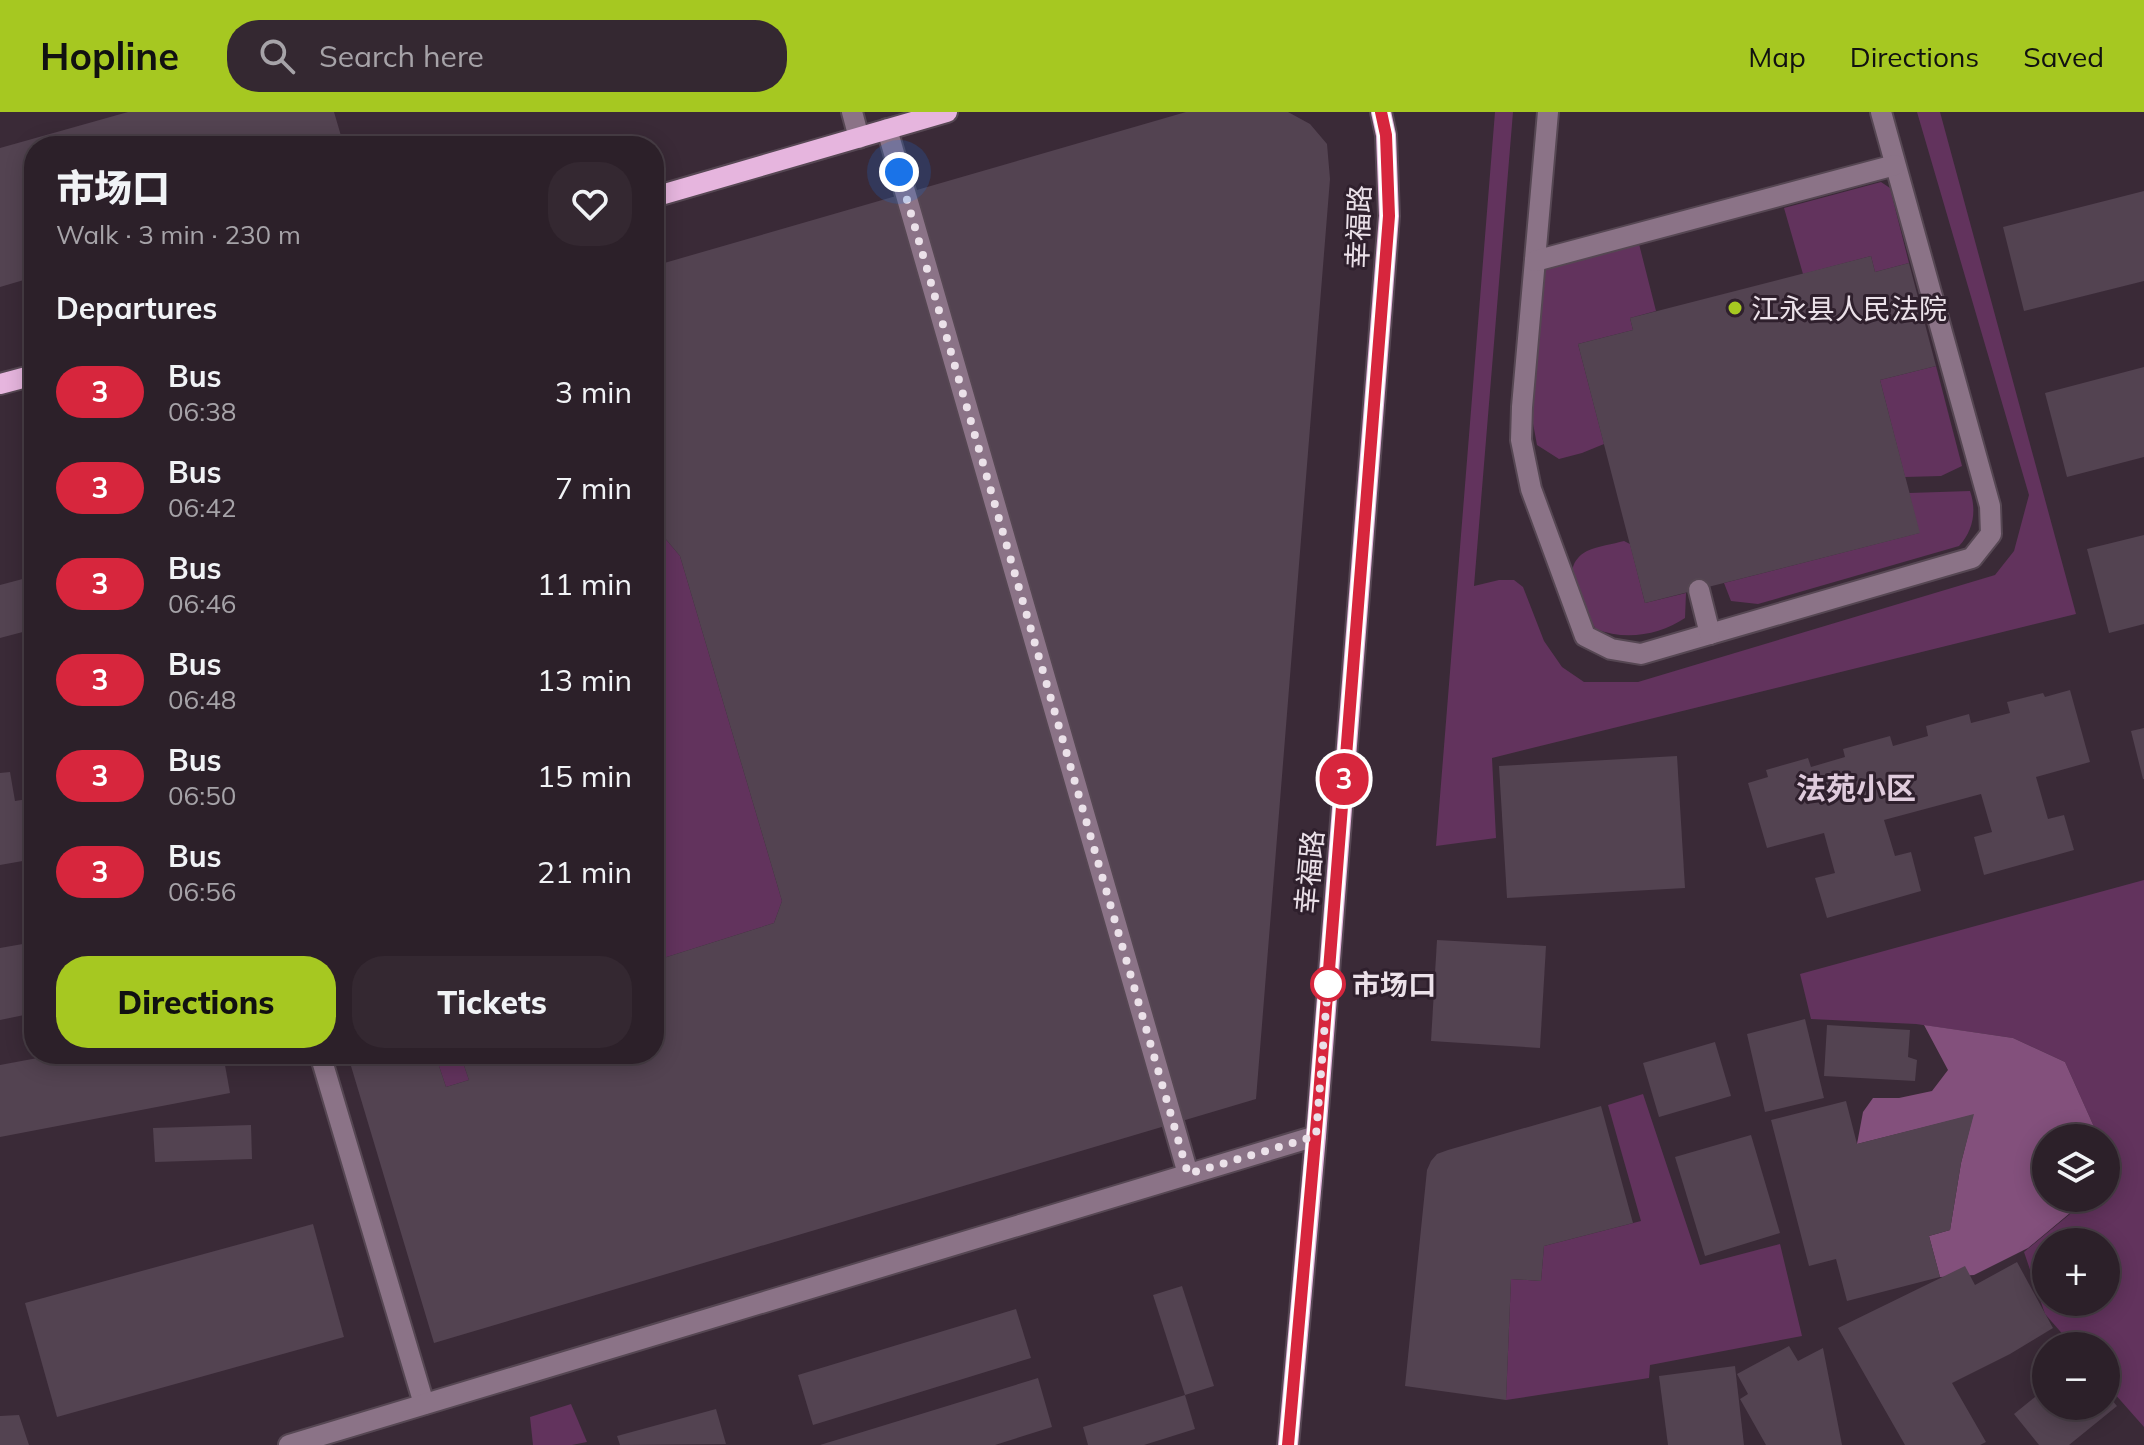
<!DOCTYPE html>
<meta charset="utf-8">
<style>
body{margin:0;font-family:Mulish,"Noto Sans SC",sans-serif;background:#342831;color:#f1f3f6;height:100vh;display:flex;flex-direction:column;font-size:30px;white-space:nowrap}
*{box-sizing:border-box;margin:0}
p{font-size:26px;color:#a6a3a8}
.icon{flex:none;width:44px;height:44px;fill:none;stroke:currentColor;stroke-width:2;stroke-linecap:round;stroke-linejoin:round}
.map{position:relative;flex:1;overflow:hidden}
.drawer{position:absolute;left:24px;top:24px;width:640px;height:928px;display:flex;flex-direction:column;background:#2c2029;border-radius:32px;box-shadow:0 4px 20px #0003,0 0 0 2px #483e46}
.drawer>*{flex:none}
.badge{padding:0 16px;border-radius:26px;font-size:28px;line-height:52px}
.buttons{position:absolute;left:2032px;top:1012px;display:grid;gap:16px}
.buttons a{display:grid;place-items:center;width:88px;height:88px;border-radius:50%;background:#2c2029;box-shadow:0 4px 20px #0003,0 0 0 2px #483e46;font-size:40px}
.you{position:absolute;width:40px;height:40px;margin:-20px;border:6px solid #fff;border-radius:50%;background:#1a73e8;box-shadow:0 0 0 12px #1a73e833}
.map>.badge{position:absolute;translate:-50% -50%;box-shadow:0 0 0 4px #fff}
h2{padding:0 32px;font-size:30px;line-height:72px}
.round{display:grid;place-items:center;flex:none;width:84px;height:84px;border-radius:32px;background:#342831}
.summary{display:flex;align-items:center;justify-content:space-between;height:136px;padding:0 32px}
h1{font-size:38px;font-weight:800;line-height:60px}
.primary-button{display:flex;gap:16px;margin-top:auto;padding:16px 32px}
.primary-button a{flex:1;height:92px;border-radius:32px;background:#a6c821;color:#111;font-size:32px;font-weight:800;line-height:92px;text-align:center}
.primary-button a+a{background:#342831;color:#f1f3f6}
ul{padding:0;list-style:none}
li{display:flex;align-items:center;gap:24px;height:96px;padding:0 32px}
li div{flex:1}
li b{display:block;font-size:30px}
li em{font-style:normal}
li .badge{min-width:88px;font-weight:700;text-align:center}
header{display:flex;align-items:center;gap:48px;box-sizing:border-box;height:112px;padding:0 40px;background:#a6c821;color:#111}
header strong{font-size:38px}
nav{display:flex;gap:44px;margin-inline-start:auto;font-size:28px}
.search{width:560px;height:72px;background:#342831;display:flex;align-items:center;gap:20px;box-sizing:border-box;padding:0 28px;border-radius:32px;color:#a6a3a8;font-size:30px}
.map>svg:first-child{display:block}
</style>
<header>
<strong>Hopline</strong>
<div class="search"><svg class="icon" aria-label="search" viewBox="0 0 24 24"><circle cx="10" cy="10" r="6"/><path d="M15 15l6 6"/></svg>Search here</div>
<nav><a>Map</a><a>Directions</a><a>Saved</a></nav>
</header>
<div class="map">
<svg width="2144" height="1333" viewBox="0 0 2144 1333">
<rect width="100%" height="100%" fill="#3a2a37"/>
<!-- green -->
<g fill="#62335d" fill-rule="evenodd">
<polygon points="1495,0 1513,0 1474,474 1499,468 1514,468 1523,475 1544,529 1562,555 1584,570 1638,570 1995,463 2014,439 2029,383 1917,0 1940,0 2076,502 1492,646 1496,726 1436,734"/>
<polygon points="1881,70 1890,76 1909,151 1875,160 1871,144 1803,162 1784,96"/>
<polygon points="1638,128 1656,199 1630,206 1633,218 1578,232 1604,332 1582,341 1559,347 1537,333 1532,306 1544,152"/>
<polygon points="1936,254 1962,354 1941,364 1905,365 1880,268"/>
<path d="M1970 379C1977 399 1973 419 1959 434L1758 492 1731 489 1724 471 1919 421 1909 381Z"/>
<polygon points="654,422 664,425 680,444 782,789 774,811 654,849"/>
<path d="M1624 429 1630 432 1645 491 1686 481 1685 506C1660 523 1625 529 1596 517 1584 496 1554 457 1587 439 1598 434 1613 432 1624 429Z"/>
<path d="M2144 768V1315L2106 1272V1234H2073L2045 1202 2024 1140 2070 1102 2076 1086H2106V1026H2099L2065 950 2013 926 1916 912 1811 907 1800 862ZM2046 1130H2106V1190H2046Z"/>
<polygon points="435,942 460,942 469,968 446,975"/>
<polygon points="1643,982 1700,1153 1780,1132 1802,1224 1650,1253 1649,1266 1506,1288 1511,1167 1541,1169 1544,1134 1641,1109 1608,993"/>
<polygon points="571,1292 587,1330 572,1333 533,1333 530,1305"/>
</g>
<!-- forest -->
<polygon fill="#83507c" points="1924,913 2013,926 2065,950 2099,1026 2046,1026 2046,1086 2076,1086 2070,1101 2028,1136 1974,1163 1940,1165 1929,1124 1950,1118 1961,1051 1973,1003 1857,1032 1863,1000 1873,986 1899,986 1932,979 1948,958"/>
<!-- building -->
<g fill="#534351">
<polygon points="128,0 334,0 344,34 34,34 34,165 0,175 0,36"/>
<polygon points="1186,0 1288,0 1310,12 1327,32 1330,67 1256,987 434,1231 351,954 387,942 435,942 446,975 469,968 460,942 654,942 654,849 774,811 782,789 680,444 664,425 654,422 654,154"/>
<polygon points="2144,79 2144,169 2024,199 2003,115"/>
<polygon points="1871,144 1875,160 1909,151 1936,254 1880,268 1920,421 1645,491 1578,232 1633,218 1630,206"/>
<polygon points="2144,255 2144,345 2067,365 2045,281"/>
<polygon points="2144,423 2144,512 2109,521 2087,437"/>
<polygon points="34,464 34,517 0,526 0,473"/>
<polygon points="2070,578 2090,650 2036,665 2048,707 2064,703 2074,738 1984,763 1974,725 1992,720 1981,682 1884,708 1895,744 1911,740 1921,779 1827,806 1815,766 1835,761 1824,721 1767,736 1748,671 1768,665 1766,658 1808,646 1811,655 1845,645 1843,637 1890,624 1893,634 1928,624 1926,614 1969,602 1971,611 2010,601 2007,590 2043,581 2045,585"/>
<polygon points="2144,616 2144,667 2143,667 2131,619"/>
<polygon points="1677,644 1685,776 1507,786 1499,654"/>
<polygon points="10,660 15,689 34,686 34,747 0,753 0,661"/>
<polygon points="29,661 34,661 34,680 33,680"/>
<polygon points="1437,828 1546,834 1540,936 1431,929"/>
<polygon points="34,830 34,901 0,908 0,836"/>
<polygon points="1805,907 1824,986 1765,1000 1747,922"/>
<polygon points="1827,913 1910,918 1908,945 1917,948 1915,969 1824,964"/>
<polygon points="1715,930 1731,984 1659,1005 1643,951"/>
<polygon points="59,942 223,942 230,981 0,1025 0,953"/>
<polygon points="1846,989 1857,1032 1974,1002 1961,1051 1950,1118 1929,1124 1940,1165 1847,1189 1836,1147 1809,1154 1771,1008"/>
<polygon points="1601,994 1633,1111 1544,1134 1541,1169 1511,1167 1506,1288 1405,1274 1427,1058 1431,1049 1437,1042 1448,1038"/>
<polygon points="251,1013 252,1047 155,1050 153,1016"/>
<polygon points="1751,1023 1780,1121 1705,1144 1675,1045"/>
<polygon points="313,1112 344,1225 57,1305 25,1191"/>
<polygon points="2017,1150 2053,1216 2010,1242 1952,1271 1986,1330 1980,1333 1905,1333 1838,1216 1965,1154 1975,1173"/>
<polygon points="1182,1174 1214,1274 1185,1283 1153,1183"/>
<polygon points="1016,1197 1031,1246 813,1313 798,1263"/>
<polygon points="1789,1234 1798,1249 1823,1236 1842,1333 1766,1333 1740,1287 1748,1282 1737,1262"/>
<polygon points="1735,1254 1744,1333 1668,1333 1659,1264"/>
<polygon points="1038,1266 1052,1315 995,1333 820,1333"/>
<polygon points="2046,1276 2046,1294 2106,1294 2106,1281 2117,1294 2069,1333 2039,1333 2014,1302"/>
<polygon points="1185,1283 1195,1317 1144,1333 1088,1333 1083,1315"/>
<polygon points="716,1297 726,1332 620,1333 617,1324"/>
<polygon points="19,1303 29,1333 0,1333 0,1304"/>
</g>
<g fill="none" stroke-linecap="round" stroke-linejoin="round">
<!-- minor casing -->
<g stroke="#564753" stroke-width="24">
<g id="minor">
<polyline points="852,0 859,26"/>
<polyline points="1548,0 1522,295 1521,328 1531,377 1585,524 1611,537 1641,542 1972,446 1991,422 1990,394 1881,0"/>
<polyline points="887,17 1188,1062"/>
<polyline points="1535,149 1895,53"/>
<polyline points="1699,478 1710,522"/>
<polyline points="320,942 424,1292"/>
<polyline points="289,1333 1316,1024"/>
</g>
</g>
<!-- major casing -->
<g stroke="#564753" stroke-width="24">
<g id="major">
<polyline points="654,85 947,0"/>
<polyline points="0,272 34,263"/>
<polyline points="1288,1333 1316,1024 1389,104 1386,23 1381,0"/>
</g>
</g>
<!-- minor -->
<use href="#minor" stroke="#8b7387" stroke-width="20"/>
<!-- major -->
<use href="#major" stroke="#e6b5de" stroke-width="20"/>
</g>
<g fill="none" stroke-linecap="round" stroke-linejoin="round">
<!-- line casing -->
<g stroke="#fff" stroke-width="18">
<polyline id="line" points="1288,1333 1318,996 1389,104 1386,23 1381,0"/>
</g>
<!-- line -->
<use href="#line" stroke="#d7263d" stroke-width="12"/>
<!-- walk -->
<polyline stroke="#ebe1e9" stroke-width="8" stroke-dasharray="0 14.4" points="899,60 1188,1062 1316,1024 1328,872"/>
</g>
<!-- markers -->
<circle fill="#a6c821" stroke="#2f202d" stroke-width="3" cx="1735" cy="196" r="8"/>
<circle fill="#fff" stroke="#d7263d" stroke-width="4" cx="1328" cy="872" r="16"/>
<g text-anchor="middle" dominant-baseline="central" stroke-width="6" stroke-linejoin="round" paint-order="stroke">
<!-- street labels -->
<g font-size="28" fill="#ebe1e9" stroke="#2f202d">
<text transform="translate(1358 115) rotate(-88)">幸福路</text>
<text transform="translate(1309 760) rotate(-85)">幸福路</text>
</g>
<!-- poi labels -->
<g font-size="28" fill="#ebe1e9" stroke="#2f202d" text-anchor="start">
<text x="1751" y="196">江永县人民法院</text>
</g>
<!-- stop labels -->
<g font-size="28" font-weight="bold" fill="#ebe1e9" stroke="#2f202d" text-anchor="start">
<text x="1352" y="872">市场口</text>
</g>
<!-- neighbourhood labels -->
<g font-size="30" font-weight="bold" fill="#dfcbdc" stroke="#2f202d">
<text x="1856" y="676">法苑小区</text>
</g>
</g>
</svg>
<div class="buttons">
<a><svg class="icon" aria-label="layers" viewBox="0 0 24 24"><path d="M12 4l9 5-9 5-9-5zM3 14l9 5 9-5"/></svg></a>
<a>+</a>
<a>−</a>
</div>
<div class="you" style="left:899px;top:60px"></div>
<b class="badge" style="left:1344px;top:667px;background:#d7263d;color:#fff">3</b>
<section class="drawer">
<div class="summary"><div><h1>市场口</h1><p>Walk · 3 min · 230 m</p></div><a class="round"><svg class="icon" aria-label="heart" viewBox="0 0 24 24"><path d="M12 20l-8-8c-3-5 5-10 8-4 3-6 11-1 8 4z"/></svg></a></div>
<h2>Departures</h2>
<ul>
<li><span class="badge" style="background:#d7263d;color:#fff">3</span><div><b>Bus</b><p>06:38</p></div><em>3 min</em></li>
<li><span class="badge" style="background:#d7263d;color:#fff">3</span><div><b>Bus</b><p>06:42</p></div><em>7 min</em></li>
<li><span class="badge" style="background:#d7263d;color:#fff">3</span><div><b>Bus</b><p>06:46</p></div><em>11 min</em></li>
<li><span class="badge" style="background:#d7263d;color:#fff">3</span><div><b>Bus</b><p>06:48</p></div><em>13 min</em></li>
<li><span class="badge" style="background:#d7263d;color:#fff">3</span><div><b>Bus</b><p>06:50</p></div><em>15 min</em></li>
<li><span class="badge" style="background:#d7263d;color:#fff">3</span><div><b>Bus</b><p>06:56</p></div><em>21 min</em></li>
</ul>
<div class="primary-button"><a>Directions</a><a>Tickets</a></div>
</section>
</div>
